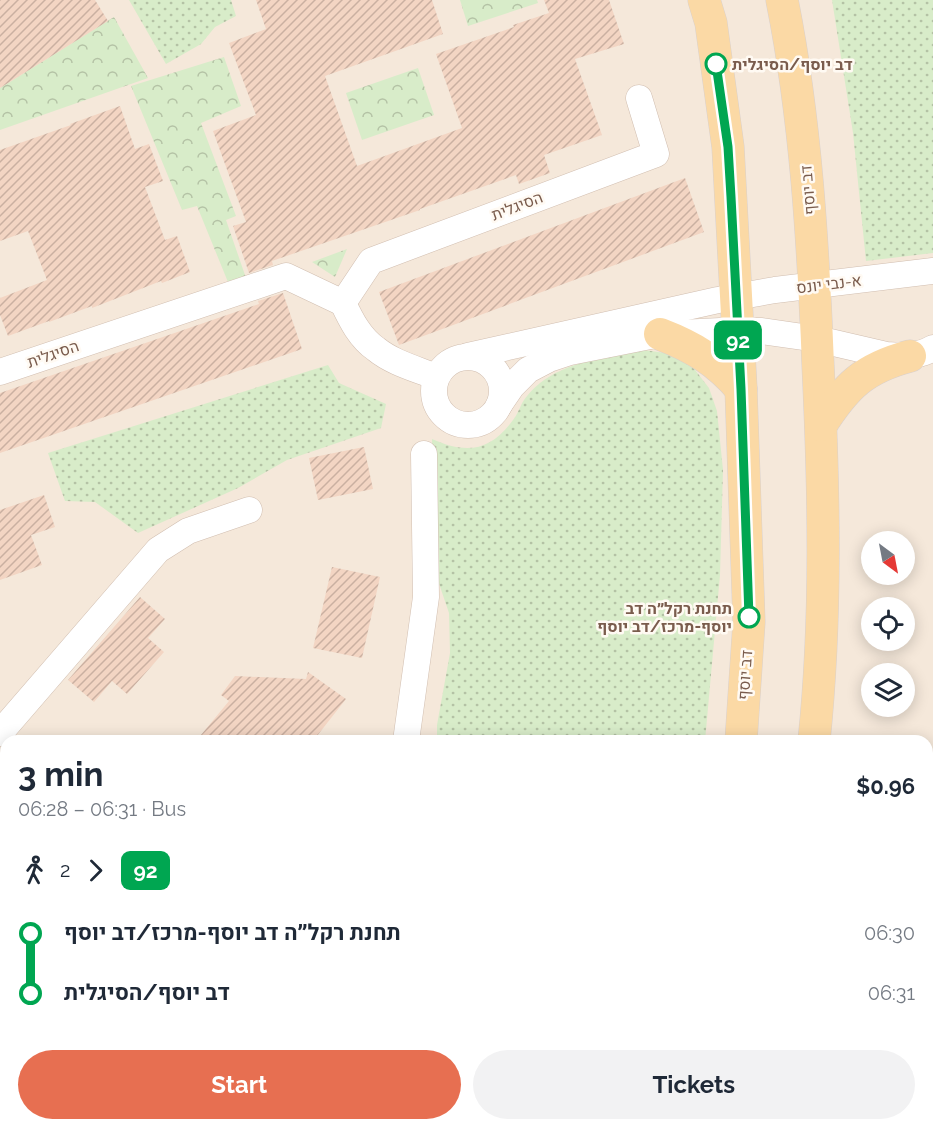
<!DOCTYPE html>
<meta charset="utf-8">
<style>
body{margin:0;font-family:Raleway,Heebo,sans-serif;background:#f2f2f3;color:#1f2937;height:100vh;display:flex;flex-direction:column;font-size:22px;white-space:nowrap}
*{box-sizing:border-box;margin:0}
p{font-size:20px;color:#747a83}
.icon{flex:none;width:33px;height:33px;fill:none;stroke:currentColor;stroke-width:2;stroke-linecap:round;stroke-linejoin:round}
.map{position:relative;flex:1;overflow:hidden}
.details{position:absolute;left:0px;top:735px;width:933px;height:396px;display:flex;flex-direction:column;background:#fff;border-radius:18px 18px 0 0;box-shadow:0 3px 15px #0003}
.details>*{flex:none}
.badge{padding:0 12px;border-radius:9px;font-size:21px;line-height:39px}
.needle{width:39px;rotate:148deg}
.controls{position:absolute;left:861px;top:531px;display:grid;gap:12px}
.controls a{display:grid;place-items:center;width:54px;height:54px;border-radius:50%;background:#fff;box-shadow:0 3px 15px #0003;font-size:30px}
.map>.badge{position:absolute;translate:-50% -50%;box-shadow:0 0 0 3px #fff}
.legs{display:flex;align-items:center;gap:9px;height:66px;padding:0 18px;font-size:20px}
.legs p{margin-inline-start:auto}
.head{display:flex;align-items:center;justify-content:space-between;height:102px;padding:0 18px}
h1{font-size:33px;font-weight:700;line-height:45px}
.primary-button{display:flex;gap:12px;margin-top:auto;padding:12px 18px}
.primary-button a{flex:1;height:69px;border-radius:36px;background:#e76f51;color:#fff;font-size:24px;font-weight:700;line-height:69px;text-align:center}
.primary-button a+a{background:#f2f2f3;color:#1f2937}
ul{padding:0 18px;list-style:none}
li{display:flex;align-items:center;gap:21px;height:60px;font-size:22px}
li i{display:grid;place-items:center;width:9px;height:100%;margin:0 8px;background:currentColor}
li i::after{content:'';width:15px;height:15px;margin:-8px;border:4px solid;border-radius:50%;background:#fff}
li p{margin-inline-start:auto}
li:first-child i{background:linear-gradient(#0000 50%,currentColor 0)}
li:last-child i{background:linear-gradient(currentColor 50%,#0000 0)}
.map>svg:first-child{display:block}
</style>
<div class="map">
<svg width="933" height="1131" viewBox="0 0 933 1131">
<defs>
<pattern id="grass-dots" width="8" height="8" patternUnits="userSpaceOnUse" patternTransform="scale(1.5)"><rect width="8" height="8" fill="#d8ecc9"/><path d="M2 2h.1M6 6h.1" fill="none" stroke="#b4c2a5" stroke-width="1.8" stroke-linecap="round"/></pattern>
<pattern id="forest-crowns" width="20" height="18" patternUnits="userSpaceOnUse" patternTransform="scale(1.5)"><rect width="20" height="18" fill="#d8ecc9"/><path d="M2 6a3 3 0 1 1 6 0M12 15a3 3 0 1 1 6 0" fill="none" stroke="#b4c2a5"/></pattern>
<pattern id="building-hatch" width="6" height="6" patternUnits="userSpaceOnUse" patternTransform="scale(1.5)"><rect width="6" height="6" fill="#f3d5c3"/><path d="M-1 1l2-2M0 6l6-6M5 7l2-2" fill="none" stroke="#cab0a1"/></pattern>
</defs>
<rect width="100%" height="100%" fill="#fdf6ec"/>
<!-- residential -->
<path fill="#f5e8da" fill-rule="evenodd" d="M0 0H933V1131H0ZM872 542H904V574H872ZM872 608H904V640H872ZM872 674H904V706H872ZM6 741H927V1125H6Z"/>
<!-- grass -->
<g fill="url(#grass-dots)">
<polygon points="129,0 231,0 236,16 215,27 201,44 166,64"/>
<polygon points="832,0 933,0 933,253 866,261 853,133"/>
<path d="M636 349 673 354 692 366 709 388 717 411 723 470 720 575 705 741H437V725L450 653 449 613 434 569 432 439C466 454 490 452 513 420 518 414 520 406 524 400 528 394 535 387 540 383 565 363 606 357 636 349Z"/>
<polygon points="328,365 339,383 386,404 381,428 287,460 238,488 138,533 95,502 65,501 48,453"/>
</g>
<!-- forest -->
<g fill="url(#forest-crowns)">
<polygon points="460,0 537,0 538,3 468,26"/>
<polygon points="114,17 148,78 0,130 0,88"/>
<polygon points="224,57 241,106 201,123 236,216 226,220 246,278 230,287 197,206 182,210 131,86"/>
<polygon points="418,68 434,115 362,140 346,93"/>
<polygon points="347,249 335,277 312,262"/>
</g>
<!-- building -->
<g fill="url(#building-hatch)">
<polygon points="0,0 95,0 108,21 0,88"/>
<polygon points="256,0 432,0 443,34 325,76 357,166 462,128 436,54 514,27 513,25 549,13 544,0 609,0 624,44 575,59 602,135 544,155 550,173 519,184 516,175 420,209 420,210 272,261 273,265 249,273 233,226 246,222 213,131 256,115 229,43 266,29"/>
<polygon points="120,106 135,149 149,144 163,181 145,187 165,240 177,236 190,272 162,283 161,281 92,308 92,306 49,322 49,321 8,336 0,315 0,298 47,280 28,231 0,241 0,150 71,125 70,124"/>
<polygon points="685,178 704,232 399,345 379,292"/>
<polygon points="283,293 302,349 0,453 0,393 259,304 258,301"/>
<polygon points="364,447 373,489 318,500 309,458"/>
<polygon points="44,495 55,527 31,535 42,565 0,580 0,510"/>
<polygon points="332,567 380,577 362,658 313,648"/>
<polygon points="140,597 165,619 148,638 164,652 127,694 112,681 94,702 68,680"/>
<polygon points="308,672 346,699 313,741 196,741 229,701 221,695 235,676 306,679"/>
</g>
<g fill="none" stroke-linecap="round" stroke-linejoin="round">
<!-- minor casing -->
<g stroke="#d1beb0" stroke-width="27">
<g id="minor">
<path d="M343 303C351 320 360 338 376 349 393 363 417 369 436 377"/>
<polyline points="468,356 718,300 775,290 933,271"/>
<circle cx="468" cy="391" r="34"/>
<polyline points="0,372 286,276 343,303 371,261 656,154 639,98"/>
<path d="M499 405 512 386 528 370 549 359 570 352 660 334 721 331H762L817 339 886 355C903 356 918 357 933 348"/>
<polyline points="0,733 158,550 188,531 249,510"/>
<polyline points="406,741 426,597 424,454"/>
<polyline points="0,953 6,958"/>
<polyline points="0,1092 6,1087"/>
<polyline points="93,1125 99,1131"/>
<polyline points="403,1131 406,1125"/>
</g>
</g>
<!-- major casing -->
<g stroke="#dad1cd" stroke-width="33">
<g id="major">
<polyline points="704,0 711,23 728,147 741,389 749,622 741,741"/>
<path d="M782 0C806 120 813 243 818 365 824 490 827 616 814 741"/>
<path d="M660 334C694 347 718 362 741 389"/>
<path d="M821 425C846 386 864 368 910 356"/>
<polyline points="687,1131 688,1125"/>
<polyline points="772,1131 773,1125"/>
</g>
</g>
<!-- minor -->
<use href="#minor" stroke="#fff" stroke-width="26"/>
<!-- major -->
<use href="#major" stroke="#fbd9a5" stroke-width="32"/>
</g>
<g fill="none" stroke-linecap="round" stroke-linejoin="round">
<!-- line-1 casing -->
<g stroke="#fff" stroke-width="14">
<polyline id="line-1" points="716,64 728,147 731,197 741,389 749,617"/>
</g>
<!-- line-1 -->
<use href="#line-1" stroke="#00a651" stroke-width="9"/>
</g>
<!-- markers -->
<g fill="#fff" stroke="#00a651" stroke-width="3">
<circle cx="716" cy="64" r="10"/>
<circle cx="749" cy="617" r="10"/>
</g>
<g text-anchor="middle" dominant-baseline="central" stroke-width="5" stroke-linejoin="round" paint-order="stroke">
<!-- stop labels -->
<g font-size="16" font-weight="bold" fill="#7a5c4d" stroke="#fffaf3" text-anchor="start">
<text x="732" y="64">דב יוסף/הסיגלית</text>
<text x="732" y="608" text-anchor="end">תחנת רקל״ה דב<tspan x="732" dy="18">יוסף-מרכז/דב יוסף</tspan></text>
</g>
<!-- street labels -->
<g font-size="16" fill="#7a5c4d" stroke="#fffaf3">
<text transform="translate(808 190) rotate(-95)">דב יוסף</text>
<text transform="translate(517 206) rotate(-21)">הסיגלית</text>
<text transform="translate(829 284) rotate(-7)">א-נבי יונס</text>
<text transform="translate(53 354) rotate(-19)">הסיגלית</text>
<text transform="translate(745 675) rotate(-86)">דב יוסף</text>
</g>
</g>
</svg>
<div class="controls">
<a><svg class="needle" viewBox="-14 -14 28 28"><path d="M0-13l5 13h-10z" fill="#e53935"/><path d="M0 13l5-13h-10z" fill="#747a83"/></svg></a>
<a><svg class="icon" aria-label="locate" viewBox="0 0 24 24"><circle cx="12" cy="12" r="6"/><path d="M12 2v4M12 18v4M2 12h4M18 12h4"/></svg></a>
<a><svg class="icon" aria-label="layers" viewBox="0 0 24 24"><path d="M12 4l9 5-9 5-9-5zM3 14l9 5 9-5"/></svg></a>
</div>
<b class="badge" style="left:738px;top:340px;background:#00a651;color:#fff">92</b>
<section class="details">
<div class="head"><div><h1>3 min</h1><p>06:28 – 06:31 · Bus</p></div><b>$0.96</b></div>
<div class="legs"><svg class="icon" aria-label="walk" viewBox="0 0 24 24"><circle cx="13" cy="4" r="2"/><path d="M13 8l-2 6 4 7M11 14l-3 7M7 12l3-4h3l4 4"/></svg>2<svg class="icon" aria-label="forward" viewBox="0 0 24 24"><path d="M9 5l7 7-7 7"/></svg><b class="badge" style="background:#00a651;color:#fff">92</b></div>
<ul>
<li><i style="color:#00a651"></i><b>תחנת רקל״ה דב יוסף-מרכז/דב יוסף</b><p>06:30</p></li>
<li><i style="color:#00a651"></i><b>דב יוסף/הסיגלית</b><p>06:31</p></li>
</ul>
<div class="primary-button"><a>Start</a><a>Tickets</a></div>
</section>
</div>
